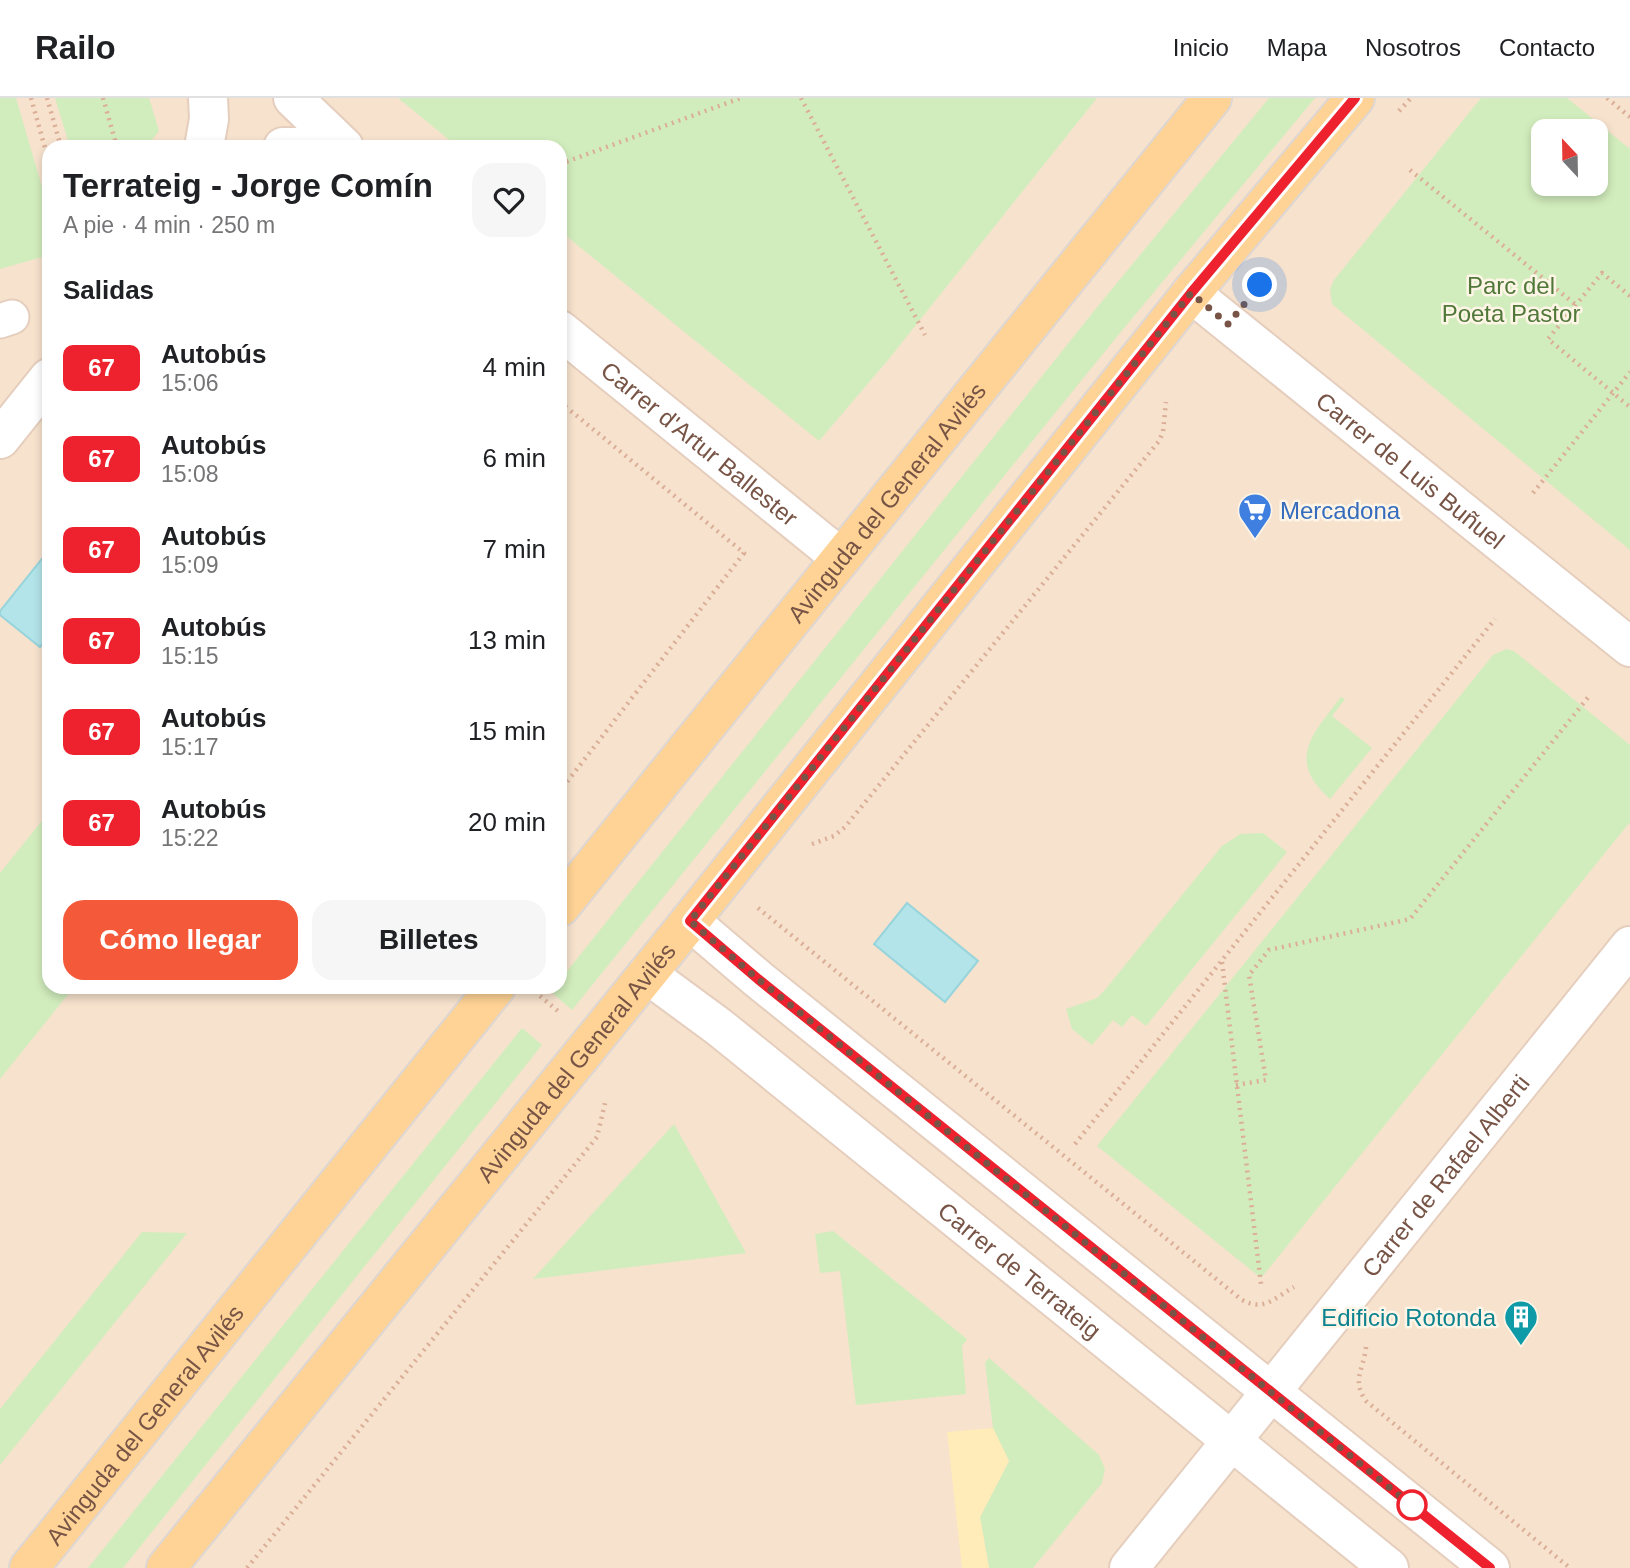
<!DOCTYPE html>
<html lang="es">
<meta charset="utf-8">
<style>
body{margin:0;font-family:Helvetica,sans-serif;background:#f6f6f6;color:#202124;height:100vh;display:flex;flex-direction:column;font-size:26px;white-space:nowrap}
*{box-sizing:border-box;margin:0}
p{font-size:23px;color:#757577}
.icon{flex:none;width:38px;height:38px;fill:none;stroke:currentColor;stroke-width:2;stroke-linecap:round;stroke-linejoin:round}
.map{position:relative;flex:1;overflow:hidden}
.details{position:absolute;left:42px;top:42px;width:525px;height:854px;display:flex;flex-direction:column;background:#fff;border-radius:21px;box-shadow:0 4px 10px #0003}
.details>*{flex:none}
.badge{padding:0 14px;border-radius:10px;font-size:24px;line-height:46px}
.needle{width:46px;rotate:338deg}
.buttons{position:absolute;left:1531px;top:21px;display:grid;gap:14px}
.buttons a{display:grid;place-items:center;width:77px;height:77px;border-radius:14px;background:#fff;box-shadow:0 4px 10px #0003;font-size:35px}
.you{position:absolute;width:35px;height:35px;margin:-18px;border:5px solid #fff;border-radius:50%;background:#1a73e8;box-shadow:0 0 0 10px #1a73e833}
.map>.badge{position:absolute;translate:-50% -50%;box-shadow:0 0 0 4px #fff}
h2{padding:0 21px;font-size:26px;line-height:63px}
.round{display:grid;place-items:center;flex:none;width:74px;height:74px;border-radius:21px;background:#f6f6f6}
.headline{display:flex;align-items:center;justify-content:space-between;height:119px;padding:0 21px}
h1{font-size:33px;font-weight:600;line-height:52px}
.action{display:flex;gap:14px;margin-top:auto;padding:14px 21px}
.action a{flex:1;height:80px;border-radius:21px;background:#f45939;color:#fff;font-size:28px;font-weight:600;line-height:80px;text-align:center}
.action a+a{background:#f6f6f6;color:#202124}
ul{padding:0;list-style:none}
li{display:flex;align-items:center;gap:21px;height:91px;padding:0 21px}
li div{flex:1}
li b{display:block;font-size:26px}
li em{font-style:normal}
li .badge{min-width:77px;font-weight:700;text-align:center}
header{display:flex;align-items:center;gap:42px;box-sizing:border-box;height:98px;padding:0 35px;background:#fff;border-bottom:2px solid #e0e0e0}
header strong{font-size:33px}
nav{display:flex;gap:38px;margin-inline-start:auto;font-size:24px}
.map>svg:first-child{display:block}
</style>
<header>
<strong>Railo</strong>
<nav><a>Inicio</a><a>Mapa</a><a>Nosotros</a><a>Contacto</a></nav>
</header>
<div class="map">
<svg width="1630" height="1470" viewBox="0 0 1630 1470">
<rect width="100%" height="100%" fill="#fef1df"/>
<!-- residential -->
<path fill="#f6e2cd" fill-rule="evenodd" d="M0 0H1630V1470H0ZM1544 33H1596V86H1544ZM49 49H560V889H49Z"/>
<!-- green -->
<g fill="#d2edbd" fill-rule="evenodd">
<polygon points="0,0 16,0 49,113 49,157 0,171"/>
<polygon points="55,0 149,0 159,33 146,49 70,49"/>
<polygon points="398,0 1097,0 888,262 819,343 560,133 560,49 458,49"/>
<polygon points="1269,0 1315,0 1115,241 572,912 551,894 560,889 560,882 1094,213"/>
<path d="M1481 0H1567L1630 51V452L1332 206 1330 191 1334 182ZM1544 33H1596V86H1544Z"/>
<polygon points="1506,551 1514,553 1630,647 1630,724 1261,1180 1097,1048 1493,557"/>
<path d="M1341 599 1345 601 1332 618 1372 650 1330 701C1286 662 1312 637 1341 599Z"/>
<polygon points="49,714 49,889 74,889 0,981 0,775"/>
<polygon points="1263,735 1287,754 1146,928 1132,917 1122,929 1113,922 1092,947 1072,931 1066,911 1097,900 1104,893 1222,748 1240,736"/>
<polygon points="522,930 542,947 123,1470 88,1470"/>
<polygon points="674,1026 746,1155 533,1181"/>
<polygon points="833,1133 967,1241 962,1248 966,1296 856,1307 840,1173 820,1175 815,1136"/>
<polygon points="142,1134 187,1135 0,1367 0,1311"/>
<polygon points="989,1260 1099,1357 1105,1371 1102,1385 1033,1470 989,1470 980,1419 1009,1363 993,1330 985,1265"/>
</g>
<!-- sand -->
<polygon fill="#ffecb8" points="993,1330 1009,1363 980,1419 989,1470 962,1470 947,1334"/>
<!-- water -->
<g fill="#b2e4e9" stroke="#98d4dc" stroke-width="2">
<polygon points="49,452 49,538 40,549 0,517 0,513"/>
<polygon points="907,805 978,863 945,904 874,846"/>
</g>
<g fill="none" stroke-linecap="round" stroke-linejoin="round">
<!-- pedestrian casing -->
<g stroke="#e5cebd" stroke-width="37">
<polyline id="pedestrian" points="0,223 12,219"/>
</g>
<!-- minor casing -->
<g stroke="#e5cebd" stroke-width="42">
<g id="minor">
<polyline points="293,0 344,49"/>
<polyline points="204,49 209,21 208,0"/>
<polyline points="283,49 299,49"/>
<path id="s1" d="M1191 195 1630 549"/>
<path id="s2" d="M560 232 841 460"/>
<polyline points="0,341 49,280"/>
<polyline points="690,823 758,881 1490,1470"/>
<path id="s3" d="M647 876 719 929 1389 1470"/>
<path id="s4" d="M1129 1470 1630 848"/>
</g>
</g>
<!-- primary casing -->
<g stroke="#ded6d2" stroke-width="42">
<g id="primary">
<path id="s5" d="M560 809 1212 0"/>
<path id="s6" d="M29 1470 496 889"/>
<path id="s7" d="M166 1470 690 823 1191 195 1355 0"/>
</g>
</g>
<!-- path -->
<g stroke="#dbae98" stroke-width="4.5" stroke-dasharray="2 5" stroke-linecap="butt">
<polyline points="31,0 49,64"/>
<polyline points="47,0 61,49"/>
<polyline points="103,0 117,49"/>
<polyline points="801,0 925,237"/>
<polyline points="1607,0 1630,19"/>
<polyline points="1399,13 1411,0"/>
<polyline points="560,66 741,0"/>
<polyline points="1410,72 1576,207"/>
<polyline points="1630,198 1602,175 1548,241 1630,309"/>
<polyline points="560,304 744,455 560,693"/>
<polyline points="1533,395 1630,274"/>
<polyline points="812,746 834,738 845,729 1159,343 1163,334 1166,304"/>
<path d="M758 810 1242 1202C1264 1214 1274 1200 1294 1189"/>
<polyline points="1222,864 1261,1186"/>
<polyline points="540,898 558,913"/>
<polyline points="1236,987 1266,982 1249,877 1269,852 1410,821 1590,597"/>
<polyline points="1075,1046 1495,521"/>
<path d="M1366 1249C1364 1271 1351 1282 1366 1303L1570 1470"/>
<polyline points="247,1470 597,1039 606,1001"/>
</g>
<!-- pedestrian -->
<use href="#pedestrian" stroke="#fff" stroke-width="33"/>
<!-- minor -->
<use href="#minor" stroke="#fff" stroke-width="38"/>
<!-- primary -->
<use href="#primary" stroke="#ffd395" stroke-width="38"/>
</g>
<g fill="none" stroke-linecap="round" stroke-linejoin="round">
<!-- line casing -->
<g stroke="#fff" stroke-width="16">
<polyline id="line" points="1355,0 1191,195 690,823 758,881 1490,1470"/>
</g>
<!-- line -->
<use href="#line" stroke="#ed222e" stroke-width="10"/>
<!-- walk -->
<polyline stroke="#775445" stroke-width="7" stroke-dasharray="0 12.6" points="1260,187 1228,226 1191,195 690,823 758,881 1415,1410 1412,1407"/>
</g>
<!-- icons -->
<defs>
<g id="supermarket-pin" transform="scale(1.75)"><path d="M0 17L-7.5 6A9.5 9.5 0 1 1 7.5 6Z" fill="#3f7fe0" stroke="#fff5e7"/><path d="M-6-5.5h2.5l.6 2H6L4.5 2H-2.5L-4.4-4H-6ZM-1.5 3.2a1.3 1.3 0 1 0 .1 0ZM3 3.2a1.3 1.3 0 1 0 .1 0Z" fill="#fff"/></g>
<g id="building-pin" transform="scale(1.75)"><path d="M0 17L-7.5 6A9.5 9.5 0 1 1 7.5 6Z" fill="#0f9aa8" stroke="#fff5e7"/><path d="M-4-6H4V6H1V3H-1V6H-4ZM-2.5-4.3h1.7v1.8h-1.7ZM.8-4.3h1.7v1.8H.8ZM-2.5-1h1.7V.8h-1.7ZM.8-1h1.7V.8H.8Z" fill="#fff"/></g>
</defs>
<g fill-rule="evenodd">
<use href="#supermarket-pin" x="1255" y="412"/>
<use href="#building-pin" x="1521" y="1219"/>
</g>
<!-- markers -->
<circle fill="#fff" stroke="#ed222e" stroke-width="3.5" cx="1412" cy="1407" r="14"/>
<g text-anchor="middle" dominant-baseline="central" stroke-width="5" stroke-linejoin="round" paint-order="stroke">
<!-- park labels -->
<g font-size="24" fill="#4f7839" stroke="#fff5e7">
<text x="1511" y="187">Parc del<tspan x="1511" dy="28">Poeta Pastor</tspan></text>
</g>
<!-- street labels -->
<g font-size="24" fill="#775445" stroke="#fff5e7">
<text stroke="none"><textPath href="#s2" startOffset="180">Carrer d'Artur Ballester</textPath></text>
<text stroke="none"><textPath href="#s1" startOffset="282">Carrer de Luis Buñuel</textPath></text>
<text stroke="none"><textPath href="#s5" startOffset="520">Avinguda del General Avilés</textPath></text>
<text stroke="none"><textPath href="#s7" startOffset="651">Avinguda del General Avilés</textPath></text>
<text stroke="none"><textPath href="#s4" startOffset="504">Carrer de Rafael Alberti</textPath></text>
<text stroke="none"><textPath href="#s3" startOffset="476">Carrer de Terrateig</textPath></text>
<text stroke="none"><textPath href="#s6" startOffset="184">Avinguda del General Avilés</textPath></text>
</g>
<!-- shop labels -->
<g font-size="24" fill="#366cbe" stroke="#fff5e7" text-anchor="start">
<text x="1280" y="412">Mercadona</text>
</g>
<!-- culture labels -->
<g font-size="24" fill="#0d838f" stroke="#fff5e7" text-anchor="end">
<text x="1496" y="1219">Edificio Rotonda</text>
</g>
</g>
</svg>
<div class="buttons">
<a><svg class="needle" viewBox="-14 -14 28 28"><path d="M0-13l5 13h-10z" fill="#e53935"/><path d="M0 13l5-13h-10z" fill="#757577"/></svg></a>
</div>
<div class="you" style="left:1260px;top:187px"></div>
<section class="details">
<div class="headline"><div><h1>Terrateig - Jorge Comín</h1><p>A pie · 4 min · 250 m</p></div><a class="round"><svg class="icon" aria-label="heart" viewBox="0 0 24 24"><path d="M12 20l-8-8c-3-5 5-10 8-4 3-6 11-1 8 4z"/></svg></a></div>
<h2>Salidas</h2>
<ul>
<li><span class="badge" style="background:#ed222e;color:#fff">67</span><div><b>Autobús</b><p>15:06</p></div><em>4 min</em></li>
<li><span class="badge" style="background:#ed222e;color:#fff">67</span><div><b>Autobús</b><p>15:08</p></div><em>6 min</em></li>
<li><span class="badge" style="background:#ed222e;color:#fff">67</span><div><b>Autobús</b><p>15:09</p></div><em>7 min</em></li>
<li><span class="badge" style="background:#ed222e;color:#fff">67</span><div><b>Autobús</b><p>15:15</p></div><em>13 min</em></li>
<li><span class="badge" style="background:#ed222e;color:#fff">67</span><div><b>Autobús</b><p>15:17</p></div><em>15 min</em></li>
<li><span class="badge" style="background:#ed222e;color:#fff">67</span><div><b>Autobús</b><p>15:22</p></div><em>20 min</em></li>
</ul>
<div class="action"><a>Cómo llegar</a><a>Billetes</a></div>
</section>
</div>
